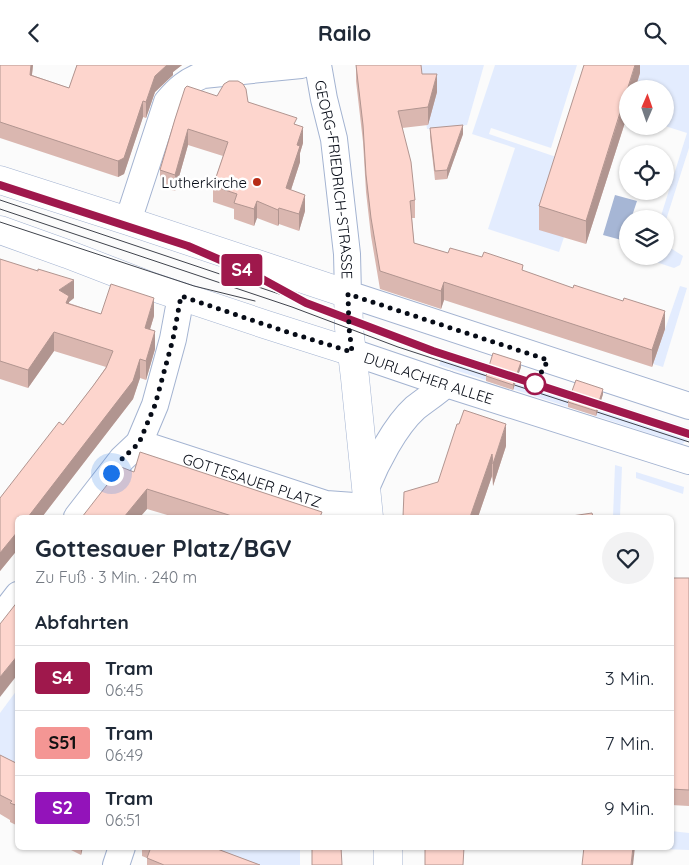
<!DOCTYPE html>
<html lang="de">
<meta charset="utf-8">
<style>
body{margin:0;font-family:Quicksand,sans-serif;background:#f2f2f3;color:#1f2937;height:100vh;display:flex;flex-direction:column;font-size:19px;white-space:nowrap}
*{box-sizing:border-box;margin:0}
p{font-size:16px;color:#747a83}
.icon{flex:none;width:28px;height:28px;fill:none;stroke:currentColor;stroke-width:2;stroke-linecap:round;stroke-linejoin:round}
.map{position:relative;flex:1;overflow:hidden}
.panel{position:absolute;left:15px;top:450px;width:659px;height:335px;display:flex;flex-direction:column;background:#fff;border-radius:8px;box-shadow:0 1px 4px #0004}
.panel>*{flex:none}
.badge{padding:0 10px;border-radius:4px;font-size:18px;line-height:32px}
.needle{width:32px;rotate:2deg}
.fabs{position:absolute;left:619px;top:15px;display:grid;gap:10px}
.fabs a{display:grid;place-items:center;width:55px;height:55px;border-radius:50%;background:#fff;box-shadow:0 1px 4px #0004;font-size:25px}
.you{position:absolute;width:25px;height:25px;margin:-12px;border:4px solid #fff;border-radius:50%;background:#1a73e8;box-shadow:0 0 0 8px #1a73e833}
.map>.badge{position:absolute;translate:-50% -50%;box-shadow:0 0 0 2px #fff}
h2{padding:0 20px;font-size:19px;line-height:45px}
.round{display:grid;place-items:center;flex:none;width:52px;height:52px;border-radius:26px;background:#f2f2f3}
.overview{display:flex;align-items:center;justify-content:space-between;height:85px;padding:0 20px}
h1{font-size:24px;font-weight:700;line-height:38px}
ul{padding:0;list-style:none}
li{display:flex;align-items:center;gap:15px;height:65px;padding:0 20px;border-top:1px solid #e0e1e3}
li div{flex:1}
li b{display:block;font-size:19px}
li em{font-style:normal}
li .badge{min-width:55px;font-weight:700;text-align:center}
header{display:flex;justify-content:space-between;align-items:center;height:65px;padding:0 20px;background:#fff;font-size:22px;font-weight:700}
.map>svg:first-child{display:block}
</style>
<header><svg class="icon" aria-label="back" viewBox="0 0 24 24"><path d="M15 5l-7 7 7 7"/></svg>Railo<svg class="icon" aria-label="search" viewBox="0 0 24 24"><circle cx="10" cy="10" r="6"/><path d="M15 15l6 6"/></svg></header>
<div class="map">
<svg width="689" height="800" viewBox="0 0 689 800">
<rect width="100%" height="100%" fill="#fbfbfb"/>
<!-- green -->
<g fill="#e3ecfe">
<polygon points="418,0 484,0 467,60 427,64"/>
<polygon points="495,0 577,0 551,83 491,63 489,69 562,94 564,172 559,187 488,164 515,83 472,69"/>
<polygon points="617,0 689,0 689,83 665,158 665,154 660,154 687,68 665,61 665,24 635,24 640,8"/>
<polygon points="665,169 672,184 683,191 680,200 674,203 647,194 648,191 665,191"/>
<polygon points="680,221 687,223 663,302 653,299"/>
<polygon points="445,284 689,363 689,374 682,379 439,300"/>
<polygon points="615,400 622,402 620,452 613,452"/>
<polygon points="636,407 684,422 683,429 636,413"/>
<polygon points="17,625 17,707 0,698 0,648"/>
<polygon points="671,766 689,768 689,785 637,783 637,782 671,782"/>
<polygon points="195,783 300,783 300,800 243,800"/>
</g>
<!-- forest -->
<polygon fill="#a6b6d5" points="615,130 637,136 631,154 628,154 627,166 625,176 603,170"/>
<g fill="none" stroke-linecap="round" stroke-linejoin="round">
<!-- minor casing -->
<g stroke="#a3b3d1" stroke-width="28">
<g id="minor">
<path id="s1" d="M318 0 324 34 334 74 347 189 348 229 689 341"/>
<path d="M128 156 167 37C178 24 187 16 203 10L301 0"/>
<path id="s2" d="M352 287 446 319 689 396"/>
<path id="s3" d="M139 378 326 439 368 442"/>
<path d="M366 423C376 398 395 361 415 343 425 335 436 328 446 319"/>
<polyline points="77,452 122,394 139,378 155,340 173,274 181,231"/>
<polyline points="0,553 18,530"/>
<polyline points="116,800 122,782"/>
</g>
</g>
<!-- major casing -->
<g stroke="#a3b3d1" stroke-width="29">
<g id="major">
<polyline points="0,115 128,156 348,229 349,263 355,313 369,452"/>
<polyline points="0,165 67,189 150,221 267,260 352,287"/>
<polyline points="388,782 388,800"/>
</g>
</g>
<!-- minor -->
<use href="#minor" stroke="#fff" stroke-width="26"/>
<!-- major -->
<use href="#major" stroke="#fff" stroke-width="28"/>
<!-- tram -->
<g stroke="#3f434c" stroke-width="1">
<polyline points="0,120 188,181 218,194 276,222"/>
<polyline points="0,135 294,234 433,285 689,369"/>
<polyline points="0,144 292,242 398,282 689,377"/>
<polyline points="0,157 194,221 255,236"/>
</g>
</g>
<!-- wall -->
<g fill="#dab7b0">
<polygon points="0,0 33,0 32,10 69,23 77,0 182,0 173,7 173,10 155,27 146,53 143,52 124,109 118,112 0,73"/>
<polygon points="356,0 422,9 437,27 428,60 402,63 415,135 415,153 412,153 414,178 448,188 523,206 665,264 652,302 444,235 441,244 380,224 371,171 366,127 363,77 356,16"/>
<polygon points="640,0 640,8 635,24 628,24 628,48 586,179 539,165 539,141"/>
<polygon points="217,31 248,37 297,60 303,78 300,88 300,97 291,125 305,146 299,166 279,159 278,161 257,153 254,161 234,154 234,144 213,137 213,121 223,91 188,80 175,126 160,122 160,105 175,54"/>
<polygon points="430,63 463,69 447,114 435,115 430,72"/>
<polygon points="0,194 74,233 69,237 69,238 101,249 154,251 150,264 155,284 146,315 140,313 133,334 42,452 18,452 18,484 0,506 0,433 63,360 93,321 106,302 54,286 28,323 0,314"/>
<polygon points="521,302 513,325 486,316 486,311"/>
<polygon points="603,329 596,351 568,342 568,337"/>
<polygon points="506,381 493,421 492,411 478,452 403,452 438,417"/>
<polygon points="134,407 322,452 174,452 147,444 140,452 82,452"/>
<polygon points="671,513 689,513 689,741 671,740"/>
<polygon points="0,690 18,699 18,761 10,757 10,755 0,749"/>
<polygon points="65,782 83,782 81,790"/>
<polygon points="142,782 212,782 260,800 147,800 147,793 142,791"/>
</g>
<!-- shaded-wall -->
<g fill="#b19590">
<polygon points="31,0 33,0 30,26 30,10"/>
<polygon points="167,0 182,0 173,7 173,10 155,27 146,53 146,37 155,11"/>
<polygon points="635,0 640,0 640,8 635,24 628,24"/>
<polygon points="437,9 437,27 428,60 428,42"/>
<polygon points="628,25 628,48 586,179 586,156"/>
<polygon points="143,36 143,52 124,109 118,112 118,96"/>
<polygon points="463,60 463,69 447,114 447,105"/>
<polygon points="303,62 303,78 300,88 300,97 286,140 286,123 297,80"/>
<polygon points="188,64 188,80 175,126 175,110"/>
<polygon points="305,130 305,146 299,166 299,149"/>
<polygon points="257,136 257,153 254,161 254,144"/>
<polygon points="279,143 279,159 278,161 278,145"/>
<polygon points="74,215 74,233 69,237 69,249 59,225"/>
<polygon points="444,217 444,235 441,244 441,226"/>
<polygon points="154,233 154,251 145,281 145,263"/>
<polygon points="665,246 665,264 652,302 652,285"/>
<polygon points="155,266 155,284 146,315 146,296"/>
<polygon points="54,267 54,286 28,323 28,305"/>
<polygon points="140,294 140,313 133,334 42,452 28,452"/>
<polygon points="521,297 521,302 513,325 513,320"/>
<polygon points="603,324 603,329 596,351 596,346"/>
<polygon points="506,359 506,381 493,421 493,399"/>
<polygon points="492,389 492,411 478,452 470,452"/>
<polygon points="147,424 147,444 140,452 124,452"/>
<polygon points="18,466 18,484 0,506 0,488"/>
<polygon points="18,590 18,609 0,632 0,612"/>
<polygon points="81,782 83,782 81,790"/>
<polygon points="633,782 635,782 633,800 631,800"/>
</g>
<!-- building -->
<g fill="#fdd5cd" stroke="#b19590">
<polygon points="0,0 31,0 30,10 69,23 77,0 167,0 155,11 146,37 143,36 124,93 118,96 0,57"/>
<polygon points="356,0 421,0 422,9 437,9 428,42 398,46 411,97 415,135 410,136 414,178 448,188 450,183 482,192 484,187 523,200 522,205 573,223 574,220 623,236 624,233 665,246 652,285 444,217 441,226 380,206 371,153 366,110 363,60"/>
<polygon points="584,0 635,0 586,156 539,141"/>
<polygon points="229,16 238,16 243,19 246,24 248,37 297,53 294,59 303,62 297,80 300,81 286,123 305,130 299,149 279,143 278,145 257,136 254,144 234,138 237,129 213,121 228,77 188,64 175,110 160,105 175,54 185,23 187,21 217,31 224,19"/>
<polygon points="463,60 447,105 435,106 430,63"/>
<polygon points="0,194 38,206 38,204 74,215 59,225 69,231 66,238 101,249 111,219 154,233 145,263 155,266 146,296 140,294 133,316 28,452 18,452 18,466 0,488 0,433 59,357 63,360 93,321 106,303 113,286 54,267 28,305 0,296"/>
<polygon points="493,288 521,297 513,320 486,311"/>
<polygon points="576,315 603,324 596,346 568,337"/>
<polygon points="464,345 506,359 493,399 492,389 470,452 403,452 404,427 438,417 457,359 459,359"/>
<polygon points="140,387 322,447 320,452 235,452 147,424 124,452 82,452 121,402 134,407"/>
<polygon points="592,448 593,452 565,452"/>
<polygon points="671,513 689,513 689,725 671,724"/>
<polygon points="18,536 18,590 0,612 0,559"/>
<polygon points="0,690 18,699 18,741 10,738 12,736 0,730"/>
<polygon points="151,782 212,782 260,800 164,800 147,793"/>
<polygon points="312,782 341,782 342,800 312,800"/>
<polygon points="425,782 464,782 463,800 425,800"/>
<polygon points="584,782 633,782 631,800 582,800"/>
</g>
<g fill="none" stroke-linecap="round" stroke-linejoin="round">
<!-- line casing -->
<g stroke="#fff" stroke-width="11">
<polyline id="line" points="0,120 188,181 218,194 264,215 306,238 433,286 689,369"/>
</g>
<!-- line -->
<use href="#line" stroke="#9f184c" stroke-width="8"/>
<!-- walk -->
<polyline stroke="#070c17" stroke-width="5" stroke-dasharray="0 9" points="111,408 122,394 139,378 155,340 173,274 181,231 284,266 352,287 349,263 348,229 548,295 535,319"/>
</g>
<!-- markers -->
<circle fill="#b82c16" stroke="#fff" stroke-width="2" cx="257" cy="117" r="5"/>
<circle fill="#fff" stroke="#9f184c" stroke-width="2.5" cx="535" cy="319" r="10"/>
<g text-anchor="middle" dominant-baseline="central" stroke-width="5" stroke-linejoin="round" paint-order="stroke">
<!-- street labels -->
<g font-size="15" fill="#070c17" stroke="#fff">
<text stroke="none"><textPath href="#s1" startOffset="116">GEORG-FRIEDRICH-STRASSE</textPath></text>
<text stroke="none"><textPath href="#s2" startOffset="81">DURLACHER ALLEE</textPath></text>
<text stroke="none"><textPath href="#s3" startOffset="119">GOTTESAUER PLATZ</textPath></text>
</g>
<!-- poi labels -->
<g font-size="15" fill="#070c17" stroke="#fff" text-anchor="end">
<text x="247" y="117">Lutherkirche</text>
</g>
</g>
</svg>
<div class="fabs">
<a><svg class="needle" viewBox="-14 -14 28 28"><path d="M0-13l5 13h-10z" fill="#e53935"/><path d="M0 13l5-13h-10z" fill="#747a83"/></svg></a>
<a><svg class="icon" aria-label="locate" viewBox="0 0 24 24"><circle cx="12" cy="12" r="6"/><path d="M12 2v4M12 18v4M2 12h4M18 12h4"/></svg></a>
<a><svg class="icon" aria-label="layers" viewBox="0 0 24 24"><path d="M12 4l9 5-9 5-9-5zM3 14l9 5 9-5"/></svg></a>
</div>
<div class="you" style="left:111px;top:408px"></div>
<b class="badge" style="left:242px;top:205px;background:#9f184c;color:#fff">S4</b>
<section class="panel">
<div class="overview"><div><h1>Gottesauer Platz/BGV</h1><p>Zu Fuß · 3 Min. · 240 m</p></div><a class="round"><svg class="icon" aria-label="heart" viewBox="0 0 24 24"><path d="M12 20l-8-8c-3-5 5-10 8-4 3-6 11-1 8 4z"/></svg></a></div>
<h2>Abfahrten</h2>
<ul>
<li><span class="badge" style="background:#9f184c;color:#fff">S4</span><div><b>Tram</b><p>06:45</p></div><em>3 Min.</em></li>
<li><span class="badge" style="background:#f49694;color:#111">S51</span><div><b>Tram</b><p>06:49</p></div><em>7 Min.</em></li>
<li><span class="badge" style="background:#9313ba;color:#fff">S2</span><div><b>Tram</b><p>06:51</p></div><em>9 Min.</em></li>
</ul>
</section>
</div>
